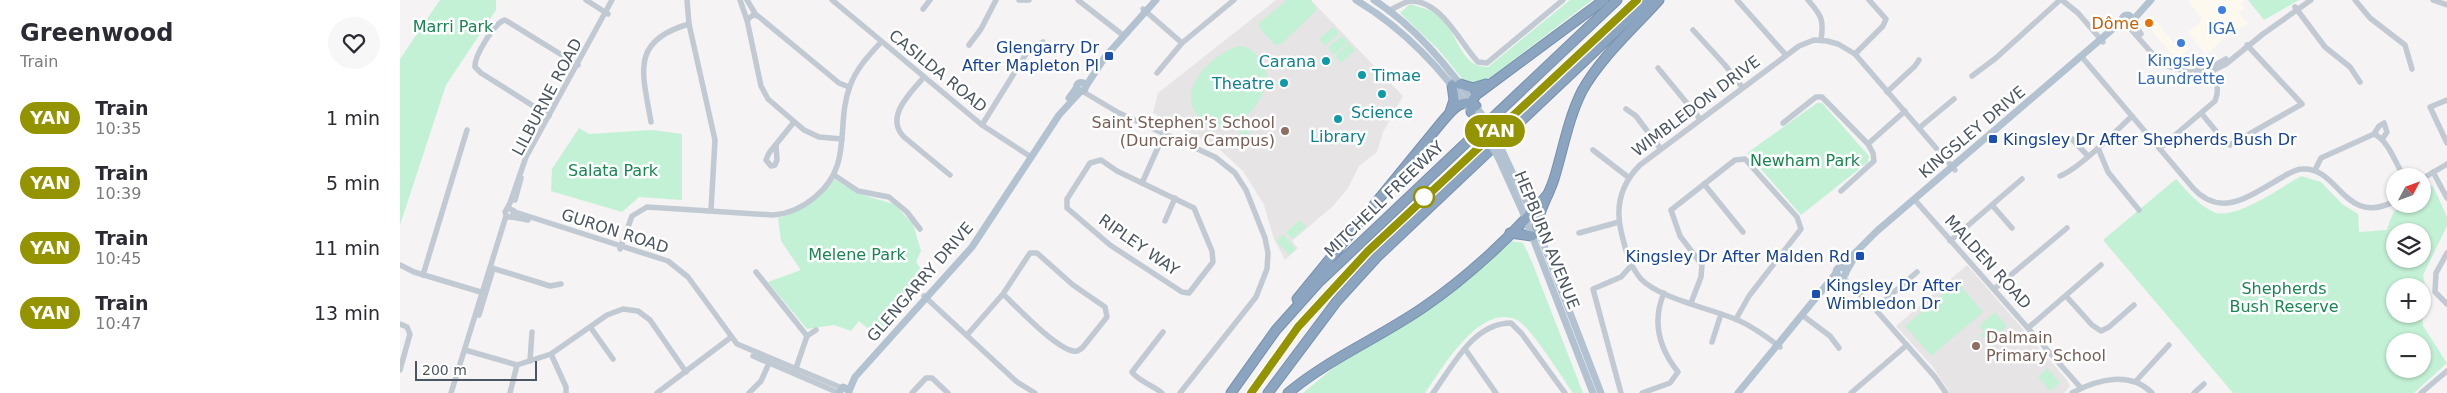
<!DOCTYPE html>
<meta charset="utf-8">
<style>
body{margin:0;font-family:"DejaVu Sans",sans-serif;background:#f7f7f7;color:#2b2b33;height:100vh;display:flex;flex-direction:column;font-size:19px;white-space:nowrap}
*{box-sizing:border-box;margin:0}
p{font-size:16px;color:#7c7c81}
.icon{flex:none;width:28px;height:28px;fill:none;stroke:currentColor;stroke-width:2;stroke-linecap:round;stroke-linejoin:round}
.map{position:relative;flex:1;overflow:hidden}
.panel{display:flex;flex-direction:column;background:#fff;width:400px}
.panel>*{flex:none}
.badge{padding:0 10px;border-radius:16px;font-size:18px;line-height:32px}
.needle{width:32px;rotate:49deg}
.fabs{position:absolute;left:1986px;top:168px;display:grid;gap:10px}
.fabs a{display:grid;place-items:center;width:45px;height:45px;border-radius:50%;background:#fff;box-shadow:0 1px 4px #0004;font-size:25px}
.scale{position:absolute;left:15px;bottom:12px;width:122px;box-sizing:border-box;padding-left:5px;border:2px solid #4a5661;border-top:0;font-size:14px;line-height:18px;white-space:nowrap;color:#4a5661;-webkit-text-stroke:4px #fff;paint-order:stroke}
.map>.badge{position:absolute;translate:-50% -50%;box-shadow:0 0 0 2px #fff}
.round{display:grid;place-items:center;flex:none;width:52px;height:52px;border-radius:26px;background:#f7f7f7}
.head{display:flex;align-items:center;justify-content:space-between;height:85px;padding:0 20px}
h1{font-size:24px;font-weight:700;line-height:38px}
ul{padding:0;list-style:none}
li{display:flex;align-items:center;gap:15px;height:65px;padding:0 20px}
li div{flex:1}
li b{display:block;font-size:19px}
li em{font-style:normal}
li .badge{min-width:55px;font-weight:700;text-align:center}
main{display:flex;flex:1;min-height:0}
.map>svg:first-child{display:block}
</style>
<main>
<section class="panel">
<div class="head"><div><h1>Greenwood</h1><p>Train</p></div><a class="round"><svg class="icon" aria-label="heart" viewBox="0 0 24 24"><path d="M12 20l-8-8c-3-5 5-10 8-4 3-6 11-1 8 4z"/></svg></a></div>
<ul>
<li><span class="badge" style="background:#949300;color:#fff">YAN</span><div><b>Train</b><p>10:35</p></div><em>1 min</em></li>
<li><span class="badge" style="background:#949300;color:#fff">YAN</span><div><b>Train</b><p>10:39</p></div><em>5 min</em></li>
<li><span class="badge" style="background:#949300;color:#fff">YAN</span><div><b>Train</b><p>10:45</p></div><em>11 min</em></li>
<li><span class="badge" style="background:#949300;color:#fff">YAN</span><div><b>Train</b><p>10:47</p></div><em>13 min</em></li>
</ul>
</section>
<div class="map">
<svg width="2047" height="393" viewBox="0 0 2047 393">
<rect width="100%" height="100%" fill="#f5f3f3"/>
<!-- commercial -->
<g fill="#fdf9ef">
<polygon points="1788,0 1845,0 1841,4 1844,8 1839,13 1848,23 1839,29 1836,28 1807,54 1804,53 1788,32 1801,21 1801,18"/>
<polygon points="1752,16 1774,43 1777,43 1781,40 1789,49 1778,60 1775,56 1773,57 1745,22"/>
</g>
<!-- education -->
<g fill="#e6e4e5">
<polygon points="876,0 911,0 1003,96 983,132 977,152 959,166 948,188 933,206 892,241 898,248 885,260 874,239 864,205 843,171 817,147 753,113 758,93"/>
<polygon points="1567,265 1667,380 1670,386 1664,393 1550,393 1533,367 1496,326"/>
</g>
<!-- green -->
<g fill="#c3f1d5" fill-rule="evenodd">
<polygon points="40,0 96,0 96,10 46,85 0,225 0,59"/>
<polygon points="887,0 911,0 917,10 881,44 875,45 860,29 859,23"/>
<path d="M1170 0H1192L1087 80 1073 83 1064 81 1038 49 1000 13 1010 4C1018 7 1030 9 1036 14 1058 29 1059 68 1088 67Z"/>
<polygon points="1848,0 1899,0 1864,20"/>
<polygon points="933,27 939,33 925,46 919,39"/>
<polygon points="942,36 948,42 934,55 928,48"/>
<polygon points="949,43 955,50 941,63 935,56"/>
<path d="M839 46C847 46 852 50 858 56 884 81 846 129 820 128 810 128 804 124 798 116 775 89 813 53 839 46Z"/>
<polygon points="1417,103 1422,103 1469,156 1468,162 1401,215 1347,153"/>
<polygon points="849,119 855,125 845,137 838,131"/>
<polygon points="179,128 189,134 252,130 282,134 282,200 239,197 222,212 151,191 152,169"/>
<path d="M1901 176 1921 182 1942 204 1958 214 1959 232 1987 230C1994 206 1998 204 2022 204L2023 188 2026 185 2033 186 2047 217V226L2023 275 2028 300 2023 312 2022 286H1995V314H2022L2023 326 2047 363 2014 393H1833L1703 240 1776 179C1787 191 1799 206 1814 212 1834 221 1882 187 1901 176ZM1995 231H2022V259H1995ZM1995 341H2022V369H1995Z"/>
<path d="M434 179 459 194 494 204 513 224 521 251 516 262 528 279 477 336 459 321 451 331 434 325 407 329 368 282 401 270 381 241 378 218C403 211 418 199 434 179Z"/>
<polygon points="900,220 906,227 892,239 886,232"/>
<polygon points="883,234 896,249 889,255 876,241"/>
<path d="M1111 241 1123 243 1132 262 1183 393H1173C1163 379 1130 326 1117 320 1080 302 1042 369 1025 393H903L944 359 1053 292Z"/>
<polygon points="1557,282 1583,312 1531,356 1505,326"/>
<polygon points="1595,312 1607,326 1592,340 1587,335 1583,338 1580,335 1583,332 1586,334 1579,326"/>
<circle cx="1610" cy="356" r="5.5"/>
<polygon points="1647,368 1660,383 1650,391 1638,377"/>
</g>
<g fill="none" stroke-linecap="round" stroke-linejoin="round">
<!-- highway casing -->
<g stroke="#7690ad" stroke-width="11">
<g id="highway">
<polyline points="1060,84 1073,88 1086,84"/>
<polyline points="1050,112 1054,100 1052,85"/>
<polyline points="1071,112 1071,103 1076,95 1204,0"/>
<path d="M1137 226C1139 209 1149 195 1154 179 1163 150 1168 119 1182 91 1201 57 1233 29 1259 0"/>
<polyline points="1110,233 1132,236"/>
<path d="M897 299 1041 123C1050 113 1061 96 1076 106"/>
<polyline points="831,393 876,330 918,283 1217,0"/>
<polyline points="868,393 937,301 977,257 1249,0"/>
<path d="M888 393C930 358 979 338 1024 307 1068 277 1114 234 1148 194"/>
</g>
</g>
<!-- minor -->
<g stroke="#c1cad2" stroke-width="5.5">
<polyline points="186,0 208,14"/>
<polyline points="287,0 289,24 315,140 311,210"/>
<polyline points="340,0 347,20"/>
<polyline points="347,0 356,15"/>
<polyline points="432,0 582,125 631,157"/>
<polyline points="619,0 629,0"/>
<polyline points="678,0 724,36"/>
<polyline points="1337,0 1386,55"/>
<path d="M1408 0C1422 16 1424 20 1421 40"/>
<polyline points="1662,0 1678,13 1703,42"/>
<polyline points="1955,0 1970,18 2005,45 2012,69"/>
<polyline points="2033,0 2047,5"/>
<polyline points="1895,7 1925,47 1950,67 1960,82"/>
<polyline points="523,9 530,0"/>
<polyline points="743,9 782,43 834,0"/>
<path d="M988 11C995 8 1002 3 1010 1 1042 0 1061 45 1078 62L1087 63 1163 0"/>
<polyline points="1733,21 1741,34"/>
<polyline points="1728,26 1757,59 1768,66 1788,72 1812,71 1826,64 1863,34 1911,0"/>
<polyline points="1293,30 1325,65 1342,87"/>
<polyline points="569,45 581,29 596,0"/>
<polyline points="1455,54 1483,26 1486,19 1469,0"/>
<path d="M1681 56 1793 188C1822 220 1852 194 1881 178 1888 174 1895 169 1902 169 1939 166 1944 228 1995 201"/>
<polyline points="1258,68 1300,119"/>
<polyline points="1797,68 1812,67 1826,59"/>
<polyline points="757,73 782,43"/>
<polyline points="1572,76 1596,58 1660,0"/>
<path d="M524 77C511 92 484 117 504 137L550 175"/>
<polyline points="682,91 719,113 815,157 835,173 846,190 865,238 868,253 867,269 856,297 780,393"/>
<polyline points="1487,92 1515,66 1519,60"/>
<polyline points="2047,100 2030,107 2047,143"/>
<polyline points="1226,109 1236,116 1260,148"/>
<polyline points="1802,114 1824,141 1830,145 1902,104 1847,45"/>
<path d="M149 116 81 73 75 67C74 56 95 22 105 20L178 65"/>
<path d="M251 122C243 74 229 41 289 24"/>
<polyline points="1383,123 1416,97 1422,97 1468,144 1473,153 1474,161 1441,191"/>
<polyline points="582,125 626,54 643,42"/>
<polyline points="1519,128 1554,99"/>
<polyline points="1974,134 1979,126 1984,123 1987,132 1983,138"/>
<polyline points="442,139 419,137 404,130 368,99 361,86 347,20 353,15 358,16 439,83 449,87"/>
<polyline points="1672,139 1687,155"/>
<polyline points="1468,144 1505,111"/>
<polyline points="376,145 377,160 375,165 371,166 366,160 369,153 394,122"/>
<polyline points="1698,148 1708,172 1739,210"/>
<path d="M1760 148 1815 101C1821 88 1814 80 1812 68"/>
<polyline points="1193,150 1228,177"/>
<polygon points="701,160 717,171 794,208 812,251 813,262 789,293 782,292 710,245 667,208 667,199 690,163"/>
<path d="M1915 170 1921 158 1974 134C1989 141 1995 163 2004 176"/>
<polyline points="2033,172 2047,198"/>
<polyline points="434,175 458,191 489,197 507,212 520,229"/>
<path d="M1660 176C1680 168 1715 132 1732 116"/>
<polyline points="2022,179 2047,164"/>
<polyline points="742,183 764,134"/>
<polyline points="1304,184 1343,232"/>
<polyline points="1514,199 1681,388"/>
<polyline points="115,200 121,178"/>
<polyline points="1592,205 1612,228"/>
<polyline points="108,208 114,211 112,217 107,217 105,212 110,203 126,157 212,0"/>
<polyline points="115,212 268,261 288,277 337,344 442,388"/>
<polyline points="112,217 128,220"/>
<polyline points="765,221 775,198"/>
<polyline points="1179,233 1219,222"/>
<polyline points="1550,241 1622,179"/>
<path d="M220 249 232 216 247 207 373 215C389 214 403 207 415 197 454 165 435 125 450 86 456 69 469 55 481 42"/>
<polyline points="2047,253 2036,273 2035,292 2047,304"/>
<polyline points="0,265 14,272 84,293"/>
<polyline points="92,268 150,286 161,284"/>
<polyline points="356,272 407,336 395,371"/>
<polyline points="23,275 67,130"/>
<polyline points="1442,277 1475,309 1535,377 1546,393"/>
<polyline points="1594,289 1667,228"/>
<polyline points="524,296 617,382 635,393"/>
<polyline points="1666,296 1692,325 1701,331 1709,327 1734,305"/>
<polyline points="1291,303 1301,277 1302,265 1280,236 1271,210 1335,160 1345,159 1397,217 1401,229 1349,296 1336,319"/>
<polyline points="1475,309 1517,272"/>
<polyline points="79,315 93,269"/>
<polyline points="1402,315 1430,336 1439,348"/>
<polyline points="0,324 7,327 10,334 0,370"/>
<polyline points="191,328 213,359"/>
<polyline points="1628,328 1701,265"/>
<path d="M567 335 603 294 630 253H637L673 285 705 307 707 317 683 347C680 350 677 352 673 351 654 347 617 307 603 294"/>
<polyline points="407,336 416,330"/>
<polyline points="1312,342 1321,314"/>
<path d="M1380 347C1367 337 1351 325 1335 319 1311 309 1257 297 1241 279 1229 265 1225 248 1221 231 1215 205 1222 183 1240 165L1399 46 1414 40 1427 41 1438 44 1455 54 1555 170"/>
<polyline points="1065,349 1096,393"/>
<polyline points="65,350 117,365 151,354 207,315 223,309 238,311 250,320 286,372"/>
<polyline points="151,354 166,387 166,393"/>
<polyline points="353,356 439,393"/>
<polyline points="130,361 132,332"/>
<polyline points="1736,381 1769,345"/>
<polyline points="51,393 106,216"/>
<polyline points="110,393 117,365"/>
<polyline points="257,393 330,338"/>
<polyline points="349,393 361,381 370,361"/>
<polyline points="512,393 526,378 532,378 548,393"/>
<path d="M762 393C753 385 738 381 732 372L763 332"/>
<path d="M1033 393C1053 366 1073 323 1111 323L1122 334 1165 393"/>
<polyline points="1221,393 1193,289 1221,277 1231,266"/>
<path d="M1242 393 1270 383 1278 372C1259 348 1252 321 1264 293"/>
<polyline points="1451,393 1507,345"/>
<path d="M1672 393C1698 379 1730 371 1752 393"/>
<polyline points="1794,393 1804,384"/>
<polyline points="2021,393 2047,371"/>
</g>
<!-- major -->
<g stroke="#b3c2d1" stroke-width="7">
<path d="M956 0C1006 30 1045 72 1077 120"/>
<path d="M974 0C1018 28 1053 72 1082 115"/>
<circle cx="1727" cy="20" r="5"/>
<polyline points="1733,20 1751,0"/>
<circle cx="681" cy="87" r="4.5"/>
<polyline points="686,86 705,57 756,0"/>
<polyline points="669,98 677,87"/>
<polyline points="1099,144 1131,212 1201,393"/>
<polyline points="1098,157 1122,210 1193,393"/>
<polyline points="1441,267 1477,231 1722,21"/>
<circle cx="1441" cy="272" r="5"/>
<polyline points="1446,272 1453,260"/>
<polyline points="449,391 455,377 572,247 659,115 681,91"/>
<polyline points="439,393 443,387 448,389 449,393"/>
<polyline points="1338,393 1437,272"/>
</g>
<!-- highway -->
<use href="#highway" stroke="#8ba5c1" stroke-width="9"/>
<!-- rail casing -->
<g stroke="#b5b8bd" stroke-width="3">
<polyline id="rail" points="851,393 898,327 967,251 1237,0"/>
</g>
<!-- rail -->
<use href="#rail" stroke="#fff" stroke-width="1" stroke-dasharray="4" stroke-linecap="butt"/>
<!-- major-bridge -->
<g stroke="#b3c2d1" stroke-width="7">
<polyline points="1082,115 1099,144"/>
<polyline points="1077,120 1098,157"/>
</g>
</g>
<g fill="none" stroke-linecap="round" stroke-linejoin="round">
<!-- line casing -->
<g stroke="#fff" stroke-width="11">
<polyline id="line" points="851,393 898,327 968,251 1237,0"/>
</g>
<!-- line -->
<use href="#line" stroke="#949300" stroke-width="8"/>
</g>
<!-- markers -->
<g fill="#3f7fe0" stroke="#fff" stroke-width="2">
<circle cx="1822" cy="10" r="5"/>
<circle cx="1781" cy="43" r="5"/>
</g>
<circle fill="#e8710a" stroke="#fff" stroke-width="2" cx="1749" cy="23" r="5"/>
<g fill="#1a4fb4" stroke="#fff" stroke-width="2">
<rect x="704" y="51" width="10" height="10" rx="2.5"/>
<rect x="1588" y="134" width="10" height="10" rx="2.5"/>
<rect x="1455" y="251" width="10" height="10" rx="2.5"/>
<rect x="1411" y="289" width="10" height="10" rx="2.5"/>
</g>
<g fill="#0f9aa8" stroke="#fff" stroke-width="2">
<circle cx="926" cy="61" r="5"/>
<circle cx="962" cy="75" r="5"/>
<circle cx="884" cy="83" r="5"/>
<circle cx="982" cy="94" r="5"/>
<circle cx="938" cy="119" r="5"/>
</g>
<g fill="#8d6e63" stroke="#fff" stroke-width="2">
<circle cx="885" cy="131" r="5"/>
<circle cx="1576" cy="346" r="5"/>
</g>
<circle fill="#fff" stroke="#949300" stroke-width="2.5" cx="1024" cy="197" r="10"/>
<g text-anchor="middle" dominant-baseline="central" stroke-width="5" stroke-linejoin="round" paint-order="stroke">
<!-- food labels -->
<g font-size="16" fill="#c56008" stroke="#fff" text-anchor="end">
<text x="1739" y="23">Dôme</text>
</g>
<!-- park labels -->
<g font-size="16" fill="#17864f" stroke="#fff">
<text x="53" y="26">Marri Park</text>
<text x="1405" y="160">Newham Park</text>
<text x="213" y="170">Salata Park</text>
<text x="457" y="254">Melene Park</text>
<text x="1884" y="288">Shepherds<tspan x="1884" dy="18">Bush Reserve</tspan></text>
</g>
<!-- shop labels -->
<g font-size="16" fill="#366cbe" stroke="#fff">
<text x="1822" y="28">IGA</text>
<text x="1781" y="60">Kingsley<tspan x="1781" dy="18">Laundrette</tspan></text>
</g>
<!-- transit labels -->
<g font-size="16" fill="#164399" stroke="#fff" text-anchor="end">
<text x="699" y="47">Glengarry Dr<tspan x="699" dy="18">After Mapleton Pl</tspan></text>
<text x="1603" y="139" text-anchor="start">Kingsley Dr After Shepherds Bush Dr</text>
<text x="1450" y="256">Kingsley Dr After Malden Rd</text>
<text x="1426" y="285" text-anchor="start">Kingsley Dr After<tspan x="1426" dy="18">Wimbledon Dr</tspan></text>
</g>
<!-- culture labels -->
<g font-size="16" fill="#0d838f" stroke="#fff" text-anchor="end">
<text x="916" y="61">Carana</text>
<text x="972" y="75" text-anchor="start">Timae</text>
<text x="874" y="83">Theatre</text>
<text x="982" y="112" text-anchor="middle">Science</text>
<text x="938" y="136" text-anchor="middle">Library</text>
</g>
<!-- street labels -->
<g font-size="16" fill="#4a5661" stroke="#fff">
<text transform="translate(538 71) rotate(39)">CASILDA ROAD</text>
<text transform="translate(147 97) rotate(-62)">LILBURNE ROAD</text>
<text transform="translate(1296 106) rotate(-37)">WIMBLEDON DRIVE</text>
<text transform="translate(1572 132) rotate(-40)">KINGSLEY DRIVE</text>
<text transform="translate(984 199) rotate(-44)">MITCHELL FREEWAY</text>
<text transform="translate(215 231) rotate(18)">GURON ROAD</text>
<text transform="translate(1147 240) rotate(68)">HEPBURN AVENUE</text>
<text transform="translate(739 245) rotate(35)">RIPLEY WAY</text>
<text transform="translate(1588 262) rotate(48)">MALDEN ROAD</text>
<text transform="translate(520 282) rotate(-49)">GLENGARRY DRIVE</text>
</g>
<!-- education labels -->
<g font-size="16" fill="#785e54" stroke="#fff" text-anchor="end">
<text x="875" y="122">Saint Stephen's School<tspan x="875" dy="18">(Duncraig Campus)</tspan></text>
<text x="1586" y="337" text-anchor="start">Dalmain<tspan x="1586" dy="18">Primary School</tspan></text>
</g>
</g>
</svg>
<div class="fabs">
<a><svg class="needle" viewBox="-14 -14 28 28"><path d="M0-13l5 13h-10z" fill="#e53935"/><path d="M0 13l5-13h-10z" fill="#7c7c81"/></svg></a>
<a><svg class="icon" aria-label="layers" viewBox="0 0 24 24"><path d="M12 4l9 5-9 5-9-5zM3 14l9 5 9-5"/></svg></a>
<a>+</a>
<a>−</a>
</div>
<div class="scale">200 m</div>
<b class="badge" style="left:1095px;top:131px;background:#949300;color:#fff">YAN</b>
</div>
</main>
